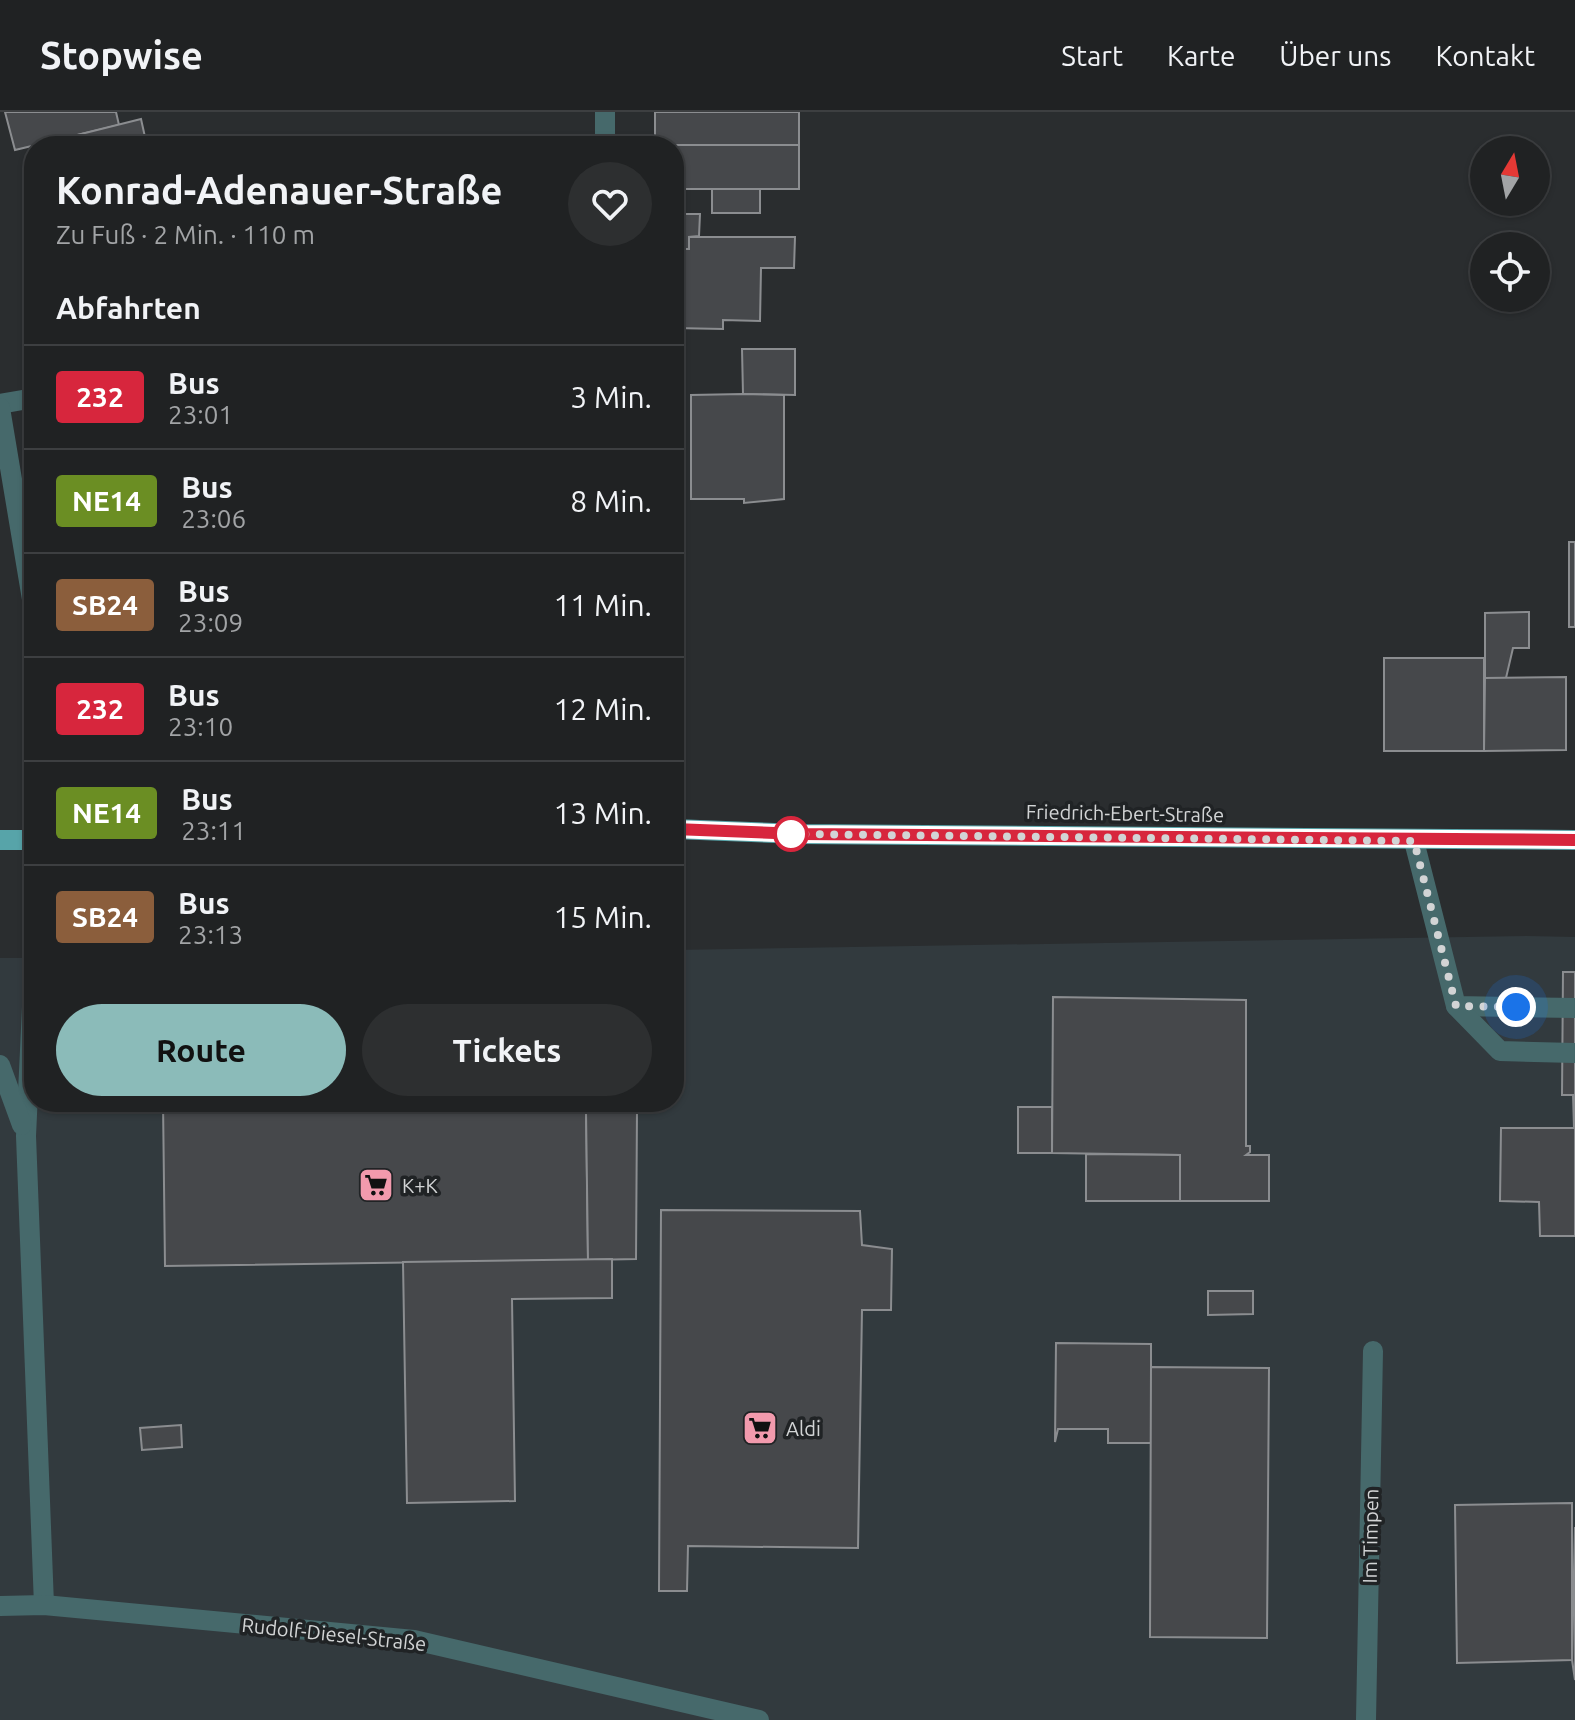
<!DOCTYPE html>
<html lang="de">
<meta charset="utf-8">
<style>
body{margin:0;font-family:Ubuntu,sans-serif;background:#2d2f30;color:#f1f3f6;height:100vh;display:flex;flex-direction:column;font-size:30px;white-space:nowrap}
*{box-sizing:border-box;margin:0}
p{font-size:26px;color:#a2a4a6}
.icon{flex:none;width:44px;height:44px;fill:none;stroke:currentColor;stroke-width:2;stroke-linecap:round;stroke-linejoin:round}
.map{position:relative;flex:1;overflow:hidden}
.sheet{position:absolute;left:24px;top:24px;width:660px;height:976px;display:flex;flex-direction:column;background:#202223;border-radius:32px;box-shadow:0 2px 6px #0004,0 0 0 2px #3d3f41}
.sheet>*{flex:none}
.badge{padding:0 16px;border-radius:6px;font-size:28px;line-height:52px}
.needle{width:52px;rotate:10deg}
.buttons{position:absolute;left:1470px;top:24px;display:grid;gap:16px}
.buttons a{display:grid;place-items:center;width:80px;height:80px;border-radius:50%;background:#202223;box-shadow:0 2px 6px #0004,0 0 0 2px #3d3f41;font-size:40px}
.you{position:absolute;width:40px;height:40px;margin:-20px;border:6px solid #fff;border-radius:50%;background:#1a73e8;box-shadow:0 0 0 12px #1a73e833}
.map>.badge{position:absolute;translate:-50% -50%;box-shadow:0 0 0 4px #fff}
h2{padding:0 32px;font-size:30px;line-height:72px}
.round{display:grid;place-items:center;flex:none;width:84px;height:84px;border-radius:42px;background:#2d2f30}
.overview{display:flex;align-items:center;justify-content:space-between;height:136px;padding:0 32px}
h1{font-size:38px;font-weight:700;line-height:60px}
.cta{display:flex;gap:16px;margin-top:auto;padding:16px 32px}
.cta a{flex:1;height:92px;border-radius:48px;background:#8bbbb9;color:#111;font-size:32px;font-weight:700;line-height:92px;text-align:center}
.cta a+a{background:#2d2f30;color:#f1f3f6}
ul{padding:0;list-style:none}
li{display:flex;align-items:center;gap:24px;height:104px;padding:0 32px;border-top:2px solid #3d3f41}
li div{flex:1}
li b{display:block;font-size:30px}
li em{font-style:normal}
li .badge{min-width:88px;font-weight:700;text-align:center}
header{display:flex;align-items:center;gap:48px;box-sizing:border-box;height:112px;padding:0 40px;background:#202223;border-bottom:2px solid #3d3f41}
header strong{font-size:38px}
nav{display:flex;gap:44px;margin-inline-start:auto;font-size:28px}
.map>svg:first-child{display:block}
</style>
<header>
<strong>Stopwise</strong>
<nav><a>Start</a><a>Karte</a><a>Über uns</a><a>Kontakt</a></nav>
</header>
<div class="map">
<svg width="1575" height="1608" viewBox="0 0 1575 1608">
<rect width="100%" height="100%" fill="#2a2d2f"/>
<!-- built -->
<polygon fill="#323a3e" points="1527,824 1575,825 1575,1608 0,1608 0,846 34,846 34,990 674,990 674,838"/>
<!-- building -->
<g fill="#46484b" stroke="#8b8d90" stroke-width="2">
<polygon points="5,0 116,0 119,13 15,38"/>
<rect x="655" y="0" width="144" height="33"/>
<polygon points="141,7 147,34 37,34 37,33"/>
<polygon points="655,33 799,33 799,77 674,77 674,34"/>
<rect x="712" y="77" width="48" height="24"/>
<polygon points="674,102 700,102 699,124 689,125 689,137 674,137"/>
<polygon points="689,125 795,125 794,156 761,156 760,209 723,208 723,217 674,216 674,137 689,137"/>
<polygon points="742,237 795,237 795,283 743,282"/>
<polygon points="743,282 784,283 784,387 744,391 744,387 691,387 691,283"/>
<rect x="1569" y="430" width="6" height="85"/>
<polygon points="1529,500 1529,536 1513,536 1506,566 1485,566 1485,501"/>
<rect x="1384" y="546" width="100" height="93"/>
<polygon points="1566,565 1566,638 1484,639 1485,566"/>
<polygon points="1563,860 1575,860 1575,983 1562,983"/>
<polygon points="1053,885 1246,888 1246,1034 1250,1034 1250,1040 1246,1043 1269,1043 1269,1089 1180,1089 1180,1043 1052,1041"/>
<polygon points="1573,983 1575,983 1575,1124 1540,1124 1539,1090 1500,1089 1501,1016 1574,1016"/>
<polygon points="163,990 586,990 588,1148 165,1154"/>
<rect x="1018" y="995" width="34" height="46"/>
<polygon points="637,997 636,1147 588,1148 586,999"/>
<polygon points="1086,1042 1180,1043 1180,1089 1086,1089"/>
<polygon points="661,1098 860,1099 862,1133 892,1137 891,1198 862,1198 858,1436 688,1434 687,1479 659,1479"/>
<polygon points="612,1147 612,1186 512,1187 515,1389 407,1391 403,1150"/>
<polygon points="1208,1179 1253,1179 1253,1202 1208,1203"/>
<polygon points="1056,1231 1151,1232 1151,1331 1108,1331 1108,1317 1058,1317 1055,1330"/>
<polygon points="1151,1255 1269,1256 1267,1526 1150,1525"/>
<polygon points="181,1313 182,1335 142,1338 140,1316"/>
<polygon points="1572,1391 1572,1548 1457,1551 1455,1393"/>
<polygon points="1575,1415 1575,1568 1572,1548"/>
</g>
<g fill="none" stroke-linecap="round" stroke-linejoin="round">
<!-- service -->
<g stroke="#46696b" stroke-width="20">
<polyline points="1414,729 1456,894 1575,896"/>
<polyline points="1456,894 1500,939 1575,941"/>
</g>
<!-- minor -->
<g stroke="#46696b" stroke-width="20">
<polyline points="605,0 605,34"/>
<polyline points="0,292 34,286"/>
<polyline points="0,296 34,499"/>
<polyline points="34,852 26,1024 44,1493"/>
<polyline points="0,953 22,1013"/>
<polyline points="0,1494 44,1493 414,1528 759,1608"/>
<polyline points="1366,1608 1373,1239"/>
</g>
<!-- primary -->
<g stroke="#57a4a9" stroke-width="20">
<polyline points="674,717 800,722 1575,728"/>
<polyline points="0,728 34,728"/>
</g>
</g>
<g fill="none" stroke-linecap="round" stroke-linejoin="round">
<!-- line casing -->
<g stroke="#fff" stroke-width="18">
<polyline id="line" points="674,717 800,722 1575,728"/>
</g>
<!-- line -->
<use href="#line" stroke="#d7263d" stroke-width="12"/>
<!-- walk -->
<polyline stroke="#d2d4d5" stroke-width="8" stroke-dasharray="0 14.4" points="791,722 1414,729 1456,894 1516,895"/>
</g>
<!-- icons -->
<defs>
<g id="supermarket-square" transform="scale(1.8)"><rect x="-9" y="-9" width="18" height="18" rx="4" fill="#f29aad" stroke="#202325"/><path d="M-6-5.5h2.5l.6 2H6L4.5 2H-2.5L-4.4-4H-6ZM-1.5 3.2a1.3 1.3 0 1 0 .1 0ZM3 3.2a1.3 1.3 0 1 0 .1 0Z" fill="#111"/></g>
</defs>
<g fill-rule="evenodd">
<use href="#supermarket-square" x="376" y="1073"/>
<use href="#supermarket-square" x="760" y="1316"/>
</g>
<!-- markers -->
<circle fill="#fff" stroke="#d7263d" stroke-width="4" cx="791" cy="722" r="16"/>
<g text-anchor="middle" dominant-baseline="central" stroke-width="7" stroke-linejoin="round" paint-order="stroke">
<!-- street labels -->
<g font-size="20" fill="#d2d4d5" stroke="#202325">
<text transform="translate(1125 701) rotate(1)">Friedrich-Ebert-Straße</text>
<text transform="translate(1370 1424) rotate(-89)">Im Timpen</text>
<text transform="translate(334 1522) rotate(6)">Rudolf-Diesel-Straße</text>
</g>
<!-- poi labels -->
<g font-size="20" fill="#d2d4d5" stroke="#202325" text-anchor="start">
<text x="402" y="1073">K+K</text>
<text x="786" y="1316">Aldi</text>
</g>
</g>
</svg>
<div class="buttons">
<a><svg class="needle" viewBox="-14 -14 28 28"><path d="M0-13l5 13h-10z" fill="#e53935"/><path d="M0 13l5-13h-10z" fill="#a2a4a6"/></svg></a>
<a><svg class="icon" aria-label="locate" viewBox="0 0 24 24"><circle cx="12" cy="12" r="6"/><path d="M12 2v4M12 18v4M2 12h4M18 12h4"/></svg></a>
</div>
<div class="you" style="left:1516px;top:895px"></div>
<section class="sheet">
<div class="overview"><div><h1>Konrad-Adenauer-Straße</h1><p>Zu Fuß · 2 Min. · 110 m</p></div><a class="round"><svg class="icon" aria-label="heart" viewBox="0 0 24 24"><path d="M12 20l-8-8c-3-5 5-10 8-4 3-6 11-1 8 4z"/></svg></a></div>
<h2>Abfahrten</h2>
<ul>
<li><span class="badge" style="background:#d7263d;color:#fff">232</span><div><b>Bus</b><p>23:01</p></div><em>3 Min.</em></li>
<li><span class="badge" style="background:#6b8e23;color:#fff">NE14</span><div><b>Bus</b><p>23:06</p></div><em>8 Min.</em></li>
<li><span class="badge" style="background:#8b5e3c;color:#fff">SB24</span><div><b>Bus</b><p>23:09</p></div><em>11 Min.</em></li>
<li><span class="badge" style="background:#d7263d;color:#fff">232</span><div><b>Bus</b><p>23:10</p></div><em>12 Min.</em></li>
<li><span class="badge" style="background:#6b8e23;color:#fff">NE14</span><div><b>Bus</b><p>23:11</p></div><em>13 Min.</em></li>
<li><span class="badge" style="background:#8b5e3c;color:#fff">SB24</span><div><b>Bus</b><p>23:13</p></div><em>15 Min.</em></li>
</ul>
<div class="cta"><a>Route</a><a>Tickets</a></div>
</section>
</div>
